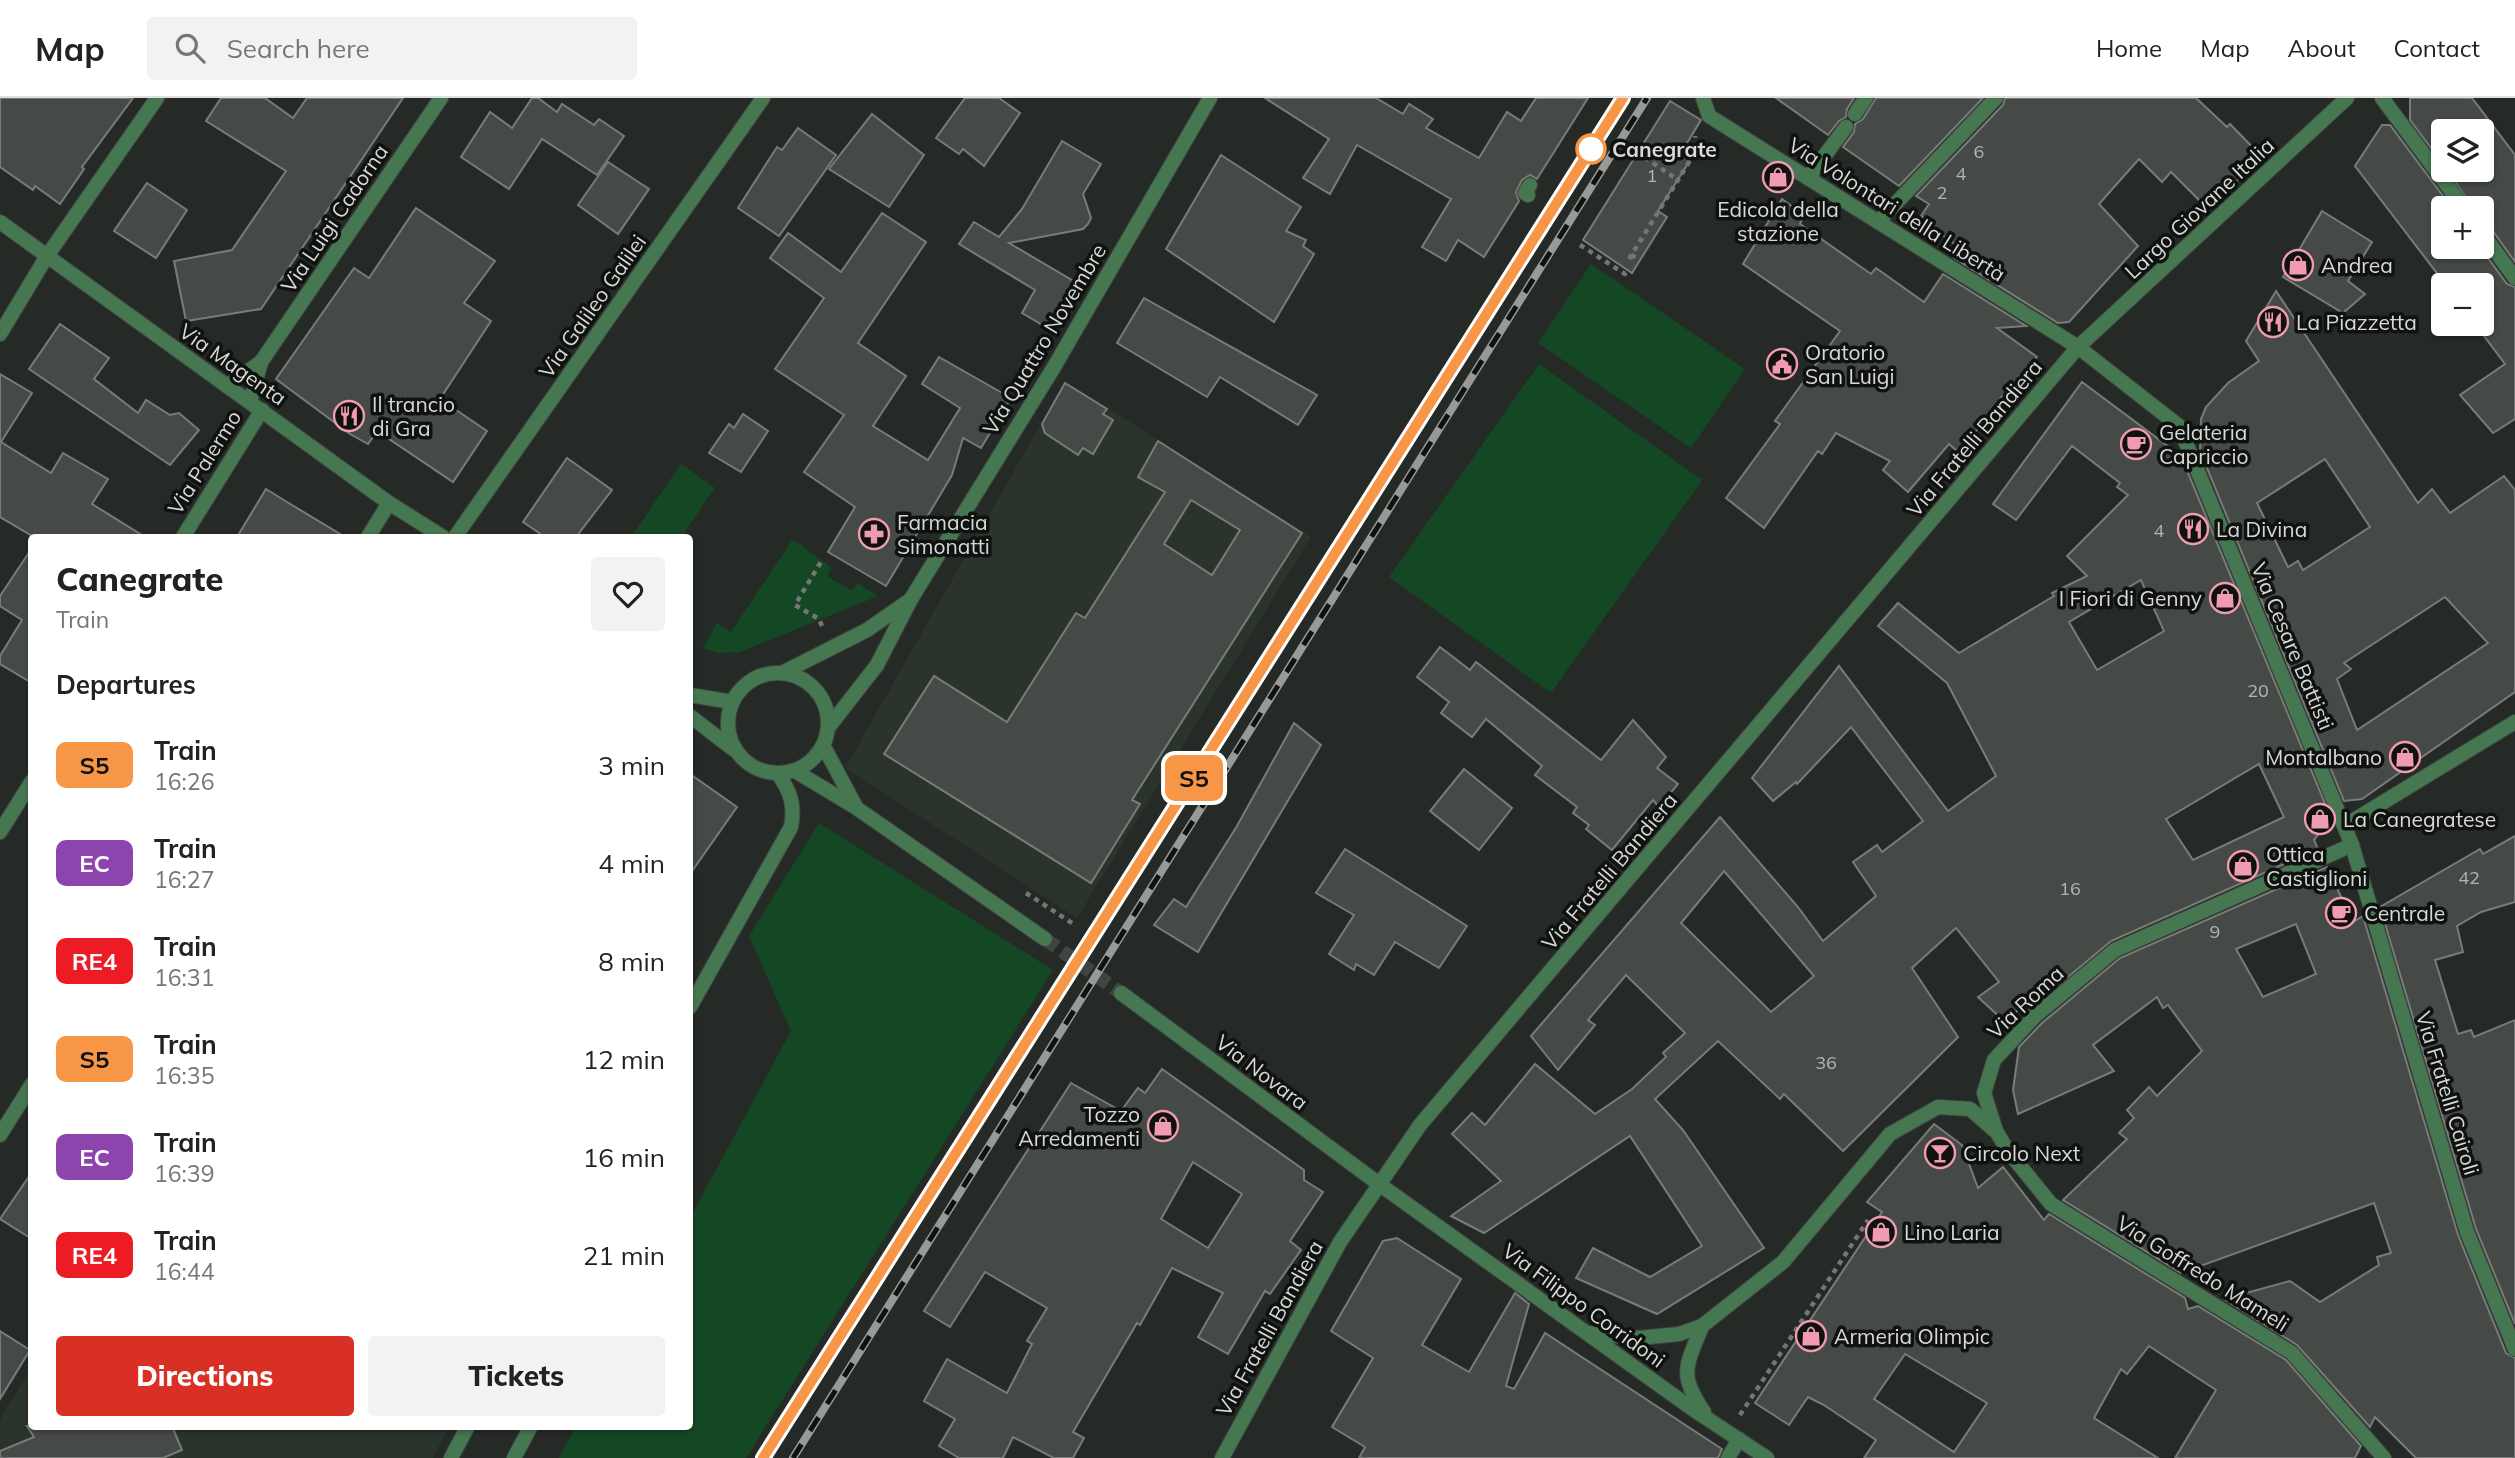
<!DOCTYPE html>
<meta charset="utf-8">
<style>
body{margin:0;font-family:Mulish,sans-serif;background:#f2f2f2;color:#222;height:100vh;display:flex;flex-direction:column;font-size:26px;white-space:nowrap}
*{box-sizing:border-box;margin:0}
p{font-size:23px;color:#767676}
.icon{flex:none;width:38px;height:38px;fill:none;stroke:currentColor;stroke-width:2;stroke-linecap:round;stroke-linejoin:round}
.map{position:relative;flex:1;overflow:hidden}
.side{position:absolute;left:28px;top:436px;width:665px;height:896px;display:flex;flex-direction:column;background:#fff;border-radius:7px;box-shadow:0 2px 5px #0004}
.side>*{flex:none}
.badge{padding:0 14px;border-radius:10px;font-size:24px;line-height:46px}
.buttons{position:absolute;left:2431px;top:21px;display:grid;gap:14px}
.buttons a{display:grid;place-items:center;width:63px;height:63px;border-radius:7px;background:#fff;box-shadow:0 2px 5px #0004;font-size:35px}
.map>.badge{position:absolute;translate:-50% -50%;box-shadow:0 0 0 4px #fff}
h2{padding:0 28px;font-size:26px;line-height:63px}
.round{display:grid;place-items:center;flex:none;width:74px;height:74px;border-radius:7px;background:#f2f2f2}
.head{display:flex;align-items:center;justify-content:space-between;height:119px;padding:0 28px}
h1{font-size:33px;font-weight:800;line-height:52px}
.action{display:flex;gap:14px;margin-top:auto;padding:14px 28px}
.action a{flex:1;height:80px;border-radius:7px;background:#d93025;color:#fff;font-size:28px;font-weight:800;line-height:80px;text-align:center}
.action a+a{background:#f2f2f2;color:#222}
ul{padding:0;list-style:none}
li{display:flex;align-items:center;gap:21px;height:98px;padding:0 28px}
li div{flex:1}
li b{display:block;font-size:26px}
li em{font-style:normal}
li .badge{min-width:77px;font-weight:700;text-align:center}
header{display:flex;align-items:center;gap:42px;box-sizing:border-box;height:98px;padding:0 35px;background:#fff;border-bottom:2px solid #e0e0e0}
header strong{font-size:33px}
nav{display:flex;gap:38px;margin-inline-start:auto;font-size:24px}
.search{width:490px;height:63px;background:#f2f2f2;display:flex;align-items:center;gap:18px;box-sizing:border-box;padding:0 24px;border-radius:7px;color:#767676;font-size:26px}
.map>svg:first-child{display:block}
</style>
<header>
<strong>Map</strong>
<div class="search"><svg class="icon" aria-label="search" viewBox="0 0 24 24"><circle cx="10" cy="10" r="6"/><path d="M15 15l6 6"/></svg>Search here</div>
<nav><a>Home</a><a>Map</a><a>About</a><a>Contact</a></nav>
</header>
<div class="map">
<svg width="2515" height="1360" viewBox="0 0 2515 1360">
<rect width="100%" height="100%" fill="#262a27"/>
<!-- built -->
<g fill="#2a332c">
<polygon points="1065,283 1311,439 1077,820 845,670"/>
<polygon points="31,1270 32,1328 449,1328 433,1360 0,1360 0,1322"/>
</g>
<!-- green -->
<g fill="#144724">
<polygon points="1591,166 1745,271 1691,350 1538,245"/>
<polygon points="1539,266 1702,382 1551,595 1389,479"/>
<polygon points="681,366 715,390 681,439 631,439"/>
<polygon points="793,441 832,470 827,478 852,493 858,485 878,498 740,554 718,555 703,550 717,525 731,534"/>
<polygon points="819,725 1053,872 746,1360 559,1360 576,1328 690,1328 690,1120 791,933 749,838"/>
</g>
<!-- building -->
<g fill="#464a47" stroke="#787c79" stroke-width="2" fill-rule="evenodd">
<polygon points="0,0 133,0 82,69 84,71 60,106 35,88 33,92 0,69"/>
<polygon points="221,0 265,0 293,20 307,0 403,0 261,211 186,223 174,163 232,152 286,73 206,23"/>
<polygon points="532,0 538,0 557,14 562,6 594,27 599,21 624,38 597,77 542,41 509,91 461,59 490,14 512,30"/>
<polygon points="965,0 999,0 1020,15 984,68 963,51 959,56 936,40"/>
<polygon points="1265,0 1376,0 1403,16 1409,6 1433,21 1426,30 1479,60 1507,14 1521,23 1536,0 1588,0 1537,81 1530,77 1522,82 1516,94 1519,103 1484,159 1458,142 1446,163 1422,149 1451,101 1357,47 1330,96 1303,80 1329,41"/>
<polygon points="1776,0 1854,0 1847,11 1846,19 1839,23 1828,37"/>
<polygon points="1876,0 1983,0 1899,88 1843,49 1854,34 1855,26 1863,21"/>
<polygon points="2005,0 2196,0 2227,29 2230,26 2263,60 2207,110 2171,74 2162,84 2139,61 2099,106 2138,148 2069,224 2058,225 1954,160 1960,150 1923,123 1925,121 1921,118 1929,106 1916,98 2003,7"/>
<polygon points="2410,0 2472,0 2515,57 2515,164 2490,129 2482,125 2482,110 2473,110 2447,72 2482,72 2482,33 2443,33 2443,66 2410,22"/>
<polygon points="1670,3 1701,22 1684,50 1694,56 1658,113 1667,119 1632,175 1583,142"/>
<polygon points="872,16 924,57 889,109 829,71"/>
<polygon points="2382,27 2390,27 2452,110 2443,110 2443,149 2480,149 2507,186 2515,189 2515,321 2493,335 2460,297 2505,266 2475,226 2482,226 2482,187 2446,187 2355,68"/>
<polygon points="798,30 836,57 779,138 738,110 777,49 782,52"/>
<polygon points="1062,43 1101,66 1083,96 1091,120 1088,126 1083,131 1009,145 1082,188 1054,234 1022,215 1035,192 959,146 974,124 999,139 1022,111"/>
<polygon points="1221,57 1301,109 1286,133 1306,142 1303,148 1314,156 1274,224 1166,151"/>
<polygon points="608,64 649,91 618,136 578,107"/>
<polygon points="147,85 187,112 156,160 114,133"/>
<polygon points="1782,101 1804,117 1800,126 1871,176 1876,170 1924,204 1943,176 2026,228 1997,230 2037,259 1999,302 2001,304 1958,354 1949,346 1908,394 1883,372 1890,363 1836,335 1822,356 1818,353 1764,430 1726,400 1780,326 1775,323 1840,233 1743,166"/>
<polygon points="416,110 495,163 464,205 491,223 440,301 487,333 453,384 377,333 368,346 350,336 276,281 354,170 369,180"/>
<polygon points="2322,113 2372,144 2348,183 2365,196 2343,215 2283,179"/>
<polygon points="882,115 926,144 858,245 906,278 873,328 928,362 960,310 922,286 939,259 1011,300 981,350 963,340 952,377 886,488 828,454 855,409 804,374 844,317 775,271 824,200 770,160 788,135 841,174"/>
<path d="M2276 193 2418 405 2432 391 2450 415 2504 378 2515 392V594L2362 701 2344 703 2200 353 2201 321 2206 309 2228 285 2259 263 2246 243ZM2325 361 2370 429 2303 472 2298 463 2288 469 2257 405ZM2445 499 2488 545 2357 632 2337 581 2351 571 2344 565Z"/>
<polygon points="1144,200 1317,297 1298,327 1220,279 1207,299 1117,245"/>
<polygon points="60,226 109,260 94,281 138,315 146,302 170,317 179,315 199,332 170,367 29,271"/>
<polygon points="0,276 32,295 1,344 51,375 63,355 108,381 92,406 145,439 34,439 0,419"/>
<path d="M2082 284 2181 358 2331 720 2314 742 2318 751 2111 843 2024 916 2025 906 2005 924 1978 899 1999 884 1956 830 1912 870 1958 939 1843 1053 1784 996 1780 1001 1718 943 1655 1001 1683 1032 1764 1150 1657 1216 1576 1180 1593 1150 1650 1179 1702 1148 1630 1038 1484 1135 1451 1118 1501 1083 1452 1036 1472 1015 1485 1027 1535 966 1595 1016 1632 991 1666 959 1663 955 1685 935 1626 877 1588 922 1595 927 1558 972 1531 938 1720 719 1798 809 1823 843 1876 798 1853 764 1877 747 1882 754 1923 723 1851 629 1797 686 1796 684 1773 703 1752 680 1839 568 1948 713 1996 678 1947 585 1878 528 1898 505 1959 555 2054 498 2052 495 2087 478 2067 458 2128 397 2117 389 2120 385 2072 348 2016 422 1993 406ZM2141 482 2164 533 2097 572 2069 524ZM2259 666 2284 719 2193 762 2166 721ZM1724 773 1814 878 1771 914 1681 825Z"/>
<polygon points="1065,285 1107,311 1103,316 1113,322 1093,356 1083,350 1078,357 1045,335 1042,326"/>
<polygon points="743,316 768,333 741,374 709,355 729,326 734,330"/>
<path d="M1158 343 1302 435 1132 702 1140 706 1091 785 884 656 934 578 1007 624 1076 515 1085 520 1165 394 1138 379ZM1191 402 1240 432 1212 477 1164 446Z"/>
<polygon points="567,360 612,392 576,439 545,439 523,424"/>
<polygon points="266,391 282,401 345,439 237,439"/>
<polygon points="32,450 32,585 0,566 0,558 22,522 0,508 0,498"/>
<polygon points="1440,549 1470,572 1476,564 1601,662 1633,622 1666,659 1657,670 1678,686 1659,709 1653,702 1612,752 1586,731 1589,727 1573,715 1577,709 1535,677 1542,668 1486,621 1472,639 1441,615 1449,604 1417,579"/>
<polygon points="1294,625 1321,647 1198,854 1154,827 1174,801 1186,809 1237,728"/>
<polygon points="1464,671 1512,710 1479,752 1430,713"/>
<polygon points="690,676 737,709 690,776"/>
<polygon points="2515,738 2515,804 2481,814 2457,828 2463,854 2435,862 2458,936 2471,932 2474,939 2515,922 2515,1226 2476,1131 2380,809 2480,751 2483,756"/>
<polygon points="1345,751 1467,828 1439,870 1395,844 1374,877 1356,866 1354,872 1329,856 1354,817 1316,795"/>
<path d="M2327 769 2353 824 2363 818 2458 1137 2506 1255 2515 1260V1360H2416L2375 1319 2370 1329 2297 1247 2224 1201 2290 1183 2320 1204 2379 1167 2377 1159 2391 1155 2374 1105 2181 1175 2063 1102 2127 1041 2119 1035 2134 1020 2127 1012 2149 989 2157 998 2202 953 2168 907 2163 910 2157 899 2093 947 2114 973 2018 1016 2013 992 2019 949 2042 925 2120 860ZM2296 826 2316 876 2263 899 2236 851Z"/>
<path d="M1162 971 1304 1072V1082L1323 1094 1290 1143 1301 1152 1270 1196 1265 1193 1228 1256 1198 1239 1223 1195 1172 1170 1140 1227 1137 1225 1073 1334 1084 1340 1073 1360H1054L1013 1339 1003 1360H959L939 1348 955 1321 924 1303 947 1261 1007 1295 1032 1246 1027 1243 1047 1210 985 1174 950 1229 924 1213 1071 985 1121 1013 1138 990 1145 995ZM1193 1064 1242 1096 1208 1150 1161 1121Z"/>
<path d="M1934 1026 1962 1047 1978 1090 2003 1069 2044 1122 2049 1116 2185 1200 2188 1211 2198 1208 2286 1262 2361 1348 2355 1360H2175L2216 1292 2149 1248 2127 1276 2121 1271 2094 1320 2158 1360H1864L1876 1342 1824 1307 1808 1299 1789 1327 1755 1305 1882 1114 1867 1104ZM1905 1256 1987 1305 1954 1354 1874 1301Z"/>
<polygon points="32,1074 32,1141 0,1121"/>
<polygon points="1397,1140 1461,1181 1422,1247 1469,1274 1515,1195 1529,1206 1506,1288 1514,1291 1545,1235 1722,1351 1718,1360 1359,1360 1365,1349 1332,1329 1373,1260 1331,1233 1383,1143"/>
<polygon points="0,1233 30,1252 0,1301"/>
<polygon points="27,1328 172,1328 182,1352 163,1360 0,1360 0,1353 34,1339"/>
</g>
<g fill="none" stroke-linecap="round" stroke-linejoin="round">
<!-- tertiary-tunnel -->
<polyline stroke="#414441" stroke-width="14" stroke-dasharray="14 7" stroke-linecap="butt" points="1045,841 1121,895"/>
<!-- service casing -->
<g stroke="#424643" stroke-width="16">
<g id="service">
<polyline points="1855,16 1866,0"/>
<polyline points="1808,80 1846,29"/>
<polyline points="451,1360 468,1328"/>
</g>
</g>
<!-- pedestrian casing -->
<g stroke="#424643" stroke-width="16">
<g id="pedestrian">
<polyline points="1528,97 1525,95 1530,87"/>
<polyline points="2346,732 2354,722 2515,624"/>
</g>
</g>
<!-- minor casing -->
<g stroke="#424643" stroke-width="16">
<g id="minor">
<polyline points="1703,0 1709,18 2078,249"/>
<polyline points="2382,0 2464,110"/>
<polyline points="1878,124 1996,0"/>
<polyline points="2482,135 2515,180"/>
<polyline points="0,236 47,158 157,0"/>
<polyline points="227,288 261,264"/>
<polyline points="250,304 261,264 441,0"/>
<polyline points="183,439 262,312"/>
<polyline points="368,439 389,405"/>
<polyline points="455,439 763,0"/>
<polyline points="782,575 867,532 910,502"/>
<polyline points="828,630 877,567 911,501 1054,269 1210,0"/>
<polyline points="0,734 32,683"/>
<polyline points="2352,747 2115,852 2035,918 1994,962 1984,995 1996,1033 2008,1053 2051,1106 2292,1255 2384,1360"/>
<path d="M690 909 791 729C795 708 791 694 778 676"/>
<polyline points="0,1037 32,986"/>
<polyline points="1379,1086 1694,1312 1767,1360"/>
<path d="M1702 1228C1686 1269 1678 1276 1704 1314"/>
<polyline points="1587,1235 1639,1240 1679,1236 1702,1228 1783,1164 1890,1036 1938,1009 1970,1011 1994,1032"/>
<polyline points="514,1360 531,1328"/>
<polyline points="1728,1360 1739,1341"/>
</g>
</g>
<!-- tertiary casing -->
<g stroke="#424643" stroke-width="16">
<g id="tertiary">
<polyline points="0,124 389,405 443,439"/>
<polyline points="2078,249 2179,328 2352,747 2467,1134 2515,1251"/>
<circle cx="778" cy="625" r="50"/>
<polyline points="690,597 732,604"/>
<polyline points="690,618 733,651"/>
<polyline points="823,647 855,707"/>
<polyline points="795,673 855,709 1045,841"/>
<polyline points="1121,895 1379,1086"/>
<polyline points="1222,1360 1340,1144 1420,1027 2078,249 2347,0"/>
</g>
</g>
<!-- path -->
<g stroke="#747774" stroke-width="4.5" stroke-dasharray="5 5" stroke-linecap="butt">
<polyline points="1628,48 1678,82"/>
<polyline points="1580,147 1625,176 1627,172"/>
<polyline points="1631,157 1638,161"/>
<polyline points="1629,161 1694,56 1695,38"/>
<polyline points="822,528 819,521 795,507 822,462"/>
<polyline points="1026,795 1075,827"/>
<polyline points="1740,1317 1868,1122"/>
</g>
<!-- service -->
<use href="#service" stroke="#457851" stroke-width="14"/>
<!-- pedestrian -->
<use href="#pedestrian" stroke="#457851" stroke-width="14"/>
<!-- minor -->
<use href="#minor" stroke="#457851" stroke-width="14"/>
<!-- tertiary -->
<use href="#tertiary" stroke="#457851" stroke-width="14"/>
<!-- rail casing -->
<g stroke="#979a97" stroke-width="8">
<g id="rail">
<polyline points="763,1360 1623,0"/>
<polyline points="793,1360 1647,0"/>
</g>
</g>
<!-- rail -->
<use href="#rail" stroke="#101210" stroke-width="5" stroke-dasharray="16" stroke-linecap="butt"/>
</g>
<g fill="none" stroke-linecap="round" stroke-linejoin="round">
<!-- line casing -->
<g stroke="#fff" stroke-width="16">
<polyline id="line" points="763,1360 1623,0"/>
</g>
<!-- line -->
<use href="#line" stroke="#f79647" stroke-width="10"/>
</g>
<!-- icons -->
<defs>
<g id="shop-ring" transform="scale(1.575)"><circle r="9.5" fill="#101210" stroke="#f19ab4" stroke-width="1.5"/><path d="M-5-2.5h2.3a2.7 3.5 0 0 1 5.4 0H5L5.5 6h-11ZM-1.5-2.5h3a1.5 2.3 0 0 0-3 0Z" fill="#f19ab4"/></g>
<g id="restaurant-ring" transform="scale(1.575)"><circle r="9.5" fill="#101210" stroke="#f19ab4" stroke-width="1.5"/><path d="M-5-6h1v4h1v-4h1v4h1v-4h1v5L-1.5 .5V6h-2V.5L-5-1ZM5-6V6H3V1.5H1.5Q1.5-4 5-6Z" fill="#f19ab4"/></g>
<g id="civic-ring" transform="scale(1.575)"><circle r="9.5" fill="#101210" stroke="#f19ab4" stroke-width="1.5"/><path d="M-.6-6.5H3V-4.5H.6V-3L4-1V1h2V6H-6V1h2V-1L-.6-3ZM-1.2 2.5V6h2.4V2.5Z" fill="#f19ab4"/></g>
<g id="cafe-ring" transform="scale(1.575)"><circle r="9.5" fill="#101210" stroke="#f19ab4" stroke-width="1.5"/><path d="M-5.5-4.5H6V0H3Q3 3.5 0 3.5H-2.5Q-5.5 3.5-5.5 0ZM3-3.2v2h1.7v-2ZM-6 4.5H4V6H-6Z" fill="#f19ab4"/></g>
<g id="pharmacy-ring" transform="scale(1.575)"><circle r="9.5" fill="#101210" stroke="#f19ab4" stroke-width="1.5"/><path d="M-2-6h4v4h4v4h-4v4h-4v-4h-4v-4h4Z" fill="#f19ab4"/></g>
<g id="bar-ring" transform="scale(1.575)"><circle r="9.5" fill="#101210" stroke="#f19ab4" stroke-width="1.5"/><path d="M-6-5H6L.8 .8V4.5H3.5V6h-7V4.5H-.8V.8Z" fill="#f19ab4"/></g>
</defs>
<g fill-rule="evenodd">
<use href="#shop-ring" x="1778" y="79"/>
<use href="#shop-ring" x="2298" y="167"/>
<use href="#restaurant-ring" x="2273" y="224"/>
<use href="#civic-ring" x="1782" y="266"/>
<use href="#restaurant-ring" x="349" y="318"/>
<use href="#cafe-ring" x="2136" y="346"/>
<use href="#restaurant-ring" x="2193" y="431"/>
<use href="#pharmacy-ring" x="874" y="436"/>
<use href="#shop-ring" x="2225" y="500"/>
<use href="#shop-ring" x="2405" y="659"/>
<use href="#shop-ring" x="2320" y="721"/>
<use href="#shop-ring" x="2243" y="768"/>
<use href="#cafe-ring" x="2341" y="815"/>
<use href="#shop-ring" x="1163" y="1028"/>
<use href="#bar-ring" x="1940" y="1055"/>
<use href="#shop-ring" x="1881" y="1134"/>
<use href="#shop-ring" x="1811" y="1238"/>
</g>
<!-- markers -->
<circle fill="#fff" stroke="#f79647" stroke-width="3.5" cx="1591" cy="51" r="14"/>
<g text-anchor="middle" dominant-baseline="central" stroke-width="7" stroke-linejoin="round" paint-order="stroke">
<!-- number labels -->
<g font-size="18" fill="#b3b5b3">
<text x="1979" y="53">6</text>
<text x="1961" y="75">4</text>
<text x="1652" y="77">1</text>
<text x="1942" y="94">2</text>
<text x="2159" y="432">4</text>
<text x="2258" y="592">20</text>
<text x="2469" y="779">42</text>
<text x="2070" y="790">16</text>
<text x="2215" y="833">9</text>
<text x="1826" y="964">36</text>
</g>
<!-- stop labels -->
<g font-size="21" font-weight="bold" fill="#d7d9d7" stroke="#101210" text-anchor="start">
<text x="1612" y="51">Canegrate</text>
</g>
<!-- street labels -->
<g font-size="21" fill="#d7d9d7" stroke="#101210">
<text transform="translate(2199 110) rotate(-43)">Largo Giovane Italia</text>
<text transform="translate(1897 111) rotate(32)">Via Volontari della Libertà</text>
<text transform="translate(334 120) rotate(-56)">Via Luigi Cadorna</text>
<text transform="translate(592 208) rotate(-55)">Via Galileo Galilei</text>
<text transform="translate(1044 241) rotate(-59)">Via Quattro Novembre</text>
<text transform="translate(233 266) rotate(35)">Via Magenta</text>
<text transform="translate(1974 340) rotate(-50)">Via Fratelli Bandiera</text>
<text transform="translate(204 364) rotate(-58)">Via Palermo</text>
<text transform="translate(2293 548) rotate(67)">Via Cesare Battisti</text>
<text transform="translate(1609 773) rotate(-50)">Via Fratelli Bandiera</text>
<text transform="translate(2025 904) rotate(-43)">Via Roma</text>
<text transform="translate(1262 974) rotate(37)">Via Novara</text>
<text transform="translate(2448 995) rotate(73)">Via Fratelli Cairoli</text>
<text transform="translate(2203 1175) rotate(32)">Via Goffredo Mameli</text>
<text transform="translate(1584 1207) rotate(36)">Via Filippo Corridoni</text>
<text transform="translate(1269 1230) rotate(-61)">Via Fratelli Bandiera</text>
</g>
<!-- poi labels -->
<g font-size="21" fill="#d7d9d7" stroke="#101210" text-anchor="start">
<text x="1778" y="111" text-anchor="middle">Edicola della<tspan x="1778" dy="24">stazione</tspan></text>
<text x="2321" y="167">Andrea</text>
<text x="2296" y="224">La Piazzetta</text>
<text x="1805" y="254">Oratorio<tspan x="1805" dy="24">San Luigi</tspan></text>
<text x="372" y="306">Il trancio<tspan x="372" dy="24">di Gra</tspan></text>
<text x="2159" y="334">Gelateria<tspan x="2159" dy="24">Capriccio</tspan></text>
<text x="897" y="424">Farmacia<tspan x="897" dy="24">Simonatti</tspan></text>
<text x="2216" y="431">La Divina</text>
<text x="2202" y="500" text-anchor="end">I Fiori di Genny</text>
<text x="2382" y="659" text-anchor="end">Montalbano</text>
<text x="2343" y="721">La Canegratese</text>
<text x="2266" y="756">Ottica<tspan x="2266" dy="24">Castiglioni</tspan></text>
<text x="2364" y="815">Centrale</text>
<text x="1140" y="1016" text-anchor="end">Tozzo<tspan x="1140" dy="24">Arredamenti</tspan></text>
<text x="1963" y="1055">Circolo Next</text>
<text x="1904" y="1134">Lino Laria</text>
<text x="1834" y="1238">Armeria Olimpic</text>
</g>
</g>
</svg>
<div class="buttons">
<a><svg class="icon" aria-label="layers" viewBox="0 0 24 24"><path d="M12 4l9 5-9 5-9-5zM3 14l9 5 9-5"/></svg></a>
<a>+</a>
<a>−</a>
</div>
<b class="badge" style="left:1194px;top:680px;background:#f79647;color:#111">S5</b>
<section class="side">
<div class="head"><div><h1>Canegrate</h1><p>Train</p></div><a class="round"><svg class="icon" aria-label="heart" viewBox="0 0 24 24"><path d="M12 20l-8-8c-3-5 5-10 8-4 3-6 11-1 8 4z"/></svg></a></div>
<h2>Departures</h2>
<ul>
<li><span class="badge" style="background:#f79647;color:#111">S5</span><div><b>Train</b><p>16:26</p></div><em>3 min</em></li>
<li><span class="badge" style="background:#8e44ad;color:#fff">EC</span><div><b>Train</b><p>16:27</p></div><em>4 min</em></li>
<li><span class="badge" style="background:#ed1c24;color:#fff">RE4</span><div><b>Train</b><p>16:31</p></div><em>8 min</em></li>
<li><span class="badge" style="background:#f79647;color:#111">S5</span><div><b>Train</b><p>16:35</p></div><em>12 min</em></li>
<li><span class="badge" style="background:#8e44ad;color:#fff">EC</span><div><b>Train</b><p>16:39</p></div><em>16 min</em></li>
<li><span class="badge" style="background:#ed1c24;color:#fff">RE4</span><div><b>Train</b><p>16:44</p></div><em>21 min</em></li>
</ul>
<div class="action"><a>Directions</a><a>Tickets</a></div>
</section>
</div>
